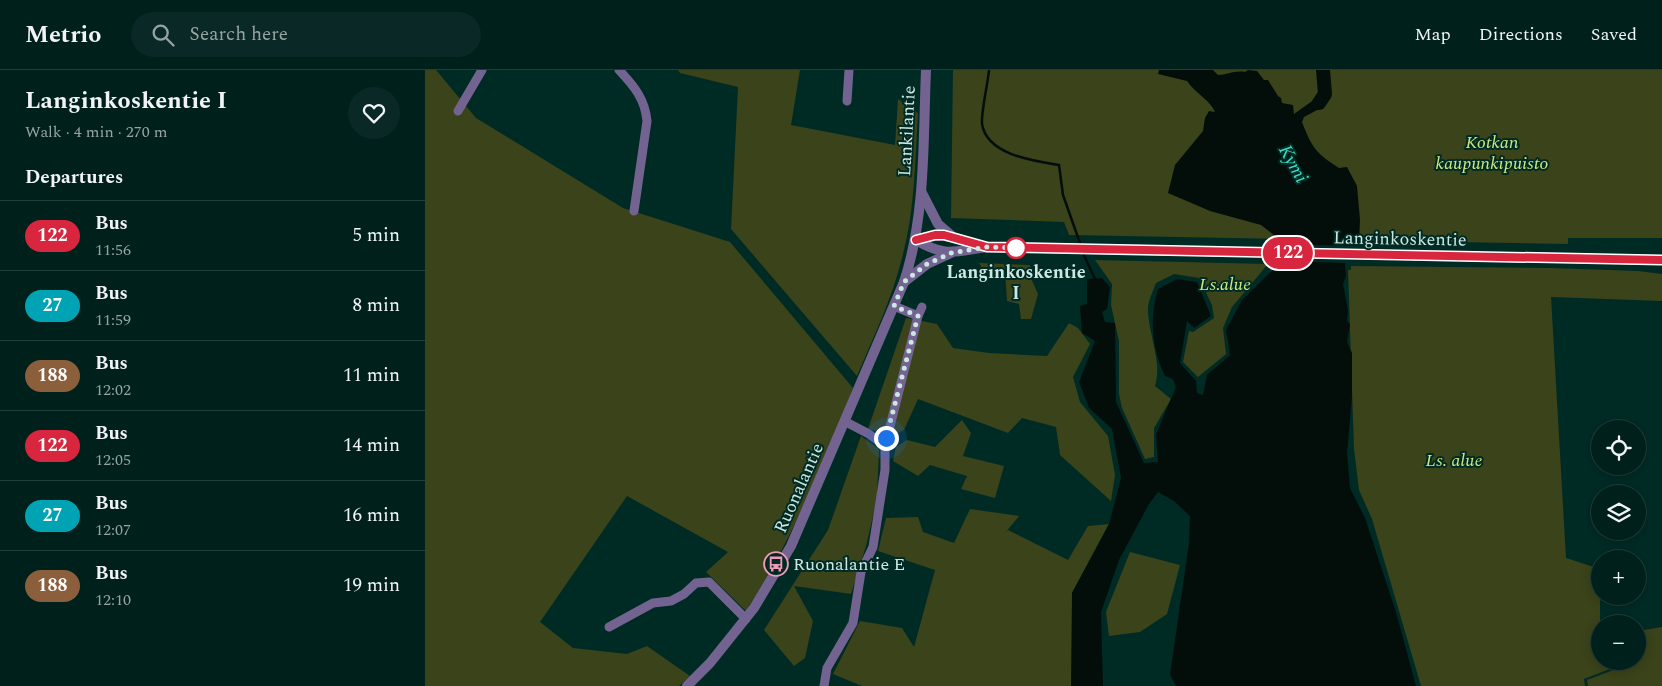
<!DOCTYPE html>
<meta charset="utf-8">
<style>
body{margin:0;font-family:Spectral,serif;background:#0a2825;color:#f1f3f6;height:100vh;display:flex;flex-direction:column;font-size:19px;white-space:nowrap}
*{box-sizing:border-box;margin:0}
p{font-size:16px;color:#95a3a3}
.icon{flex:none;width:28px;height:28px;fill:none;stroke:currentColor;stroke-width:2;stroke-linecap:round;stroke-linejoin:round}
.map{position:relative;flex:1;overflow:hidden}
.side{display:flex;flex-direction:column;background:#00201c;width:425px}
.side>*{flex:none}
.badge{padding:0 10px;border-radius:16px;font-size:18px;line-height:32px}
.controls{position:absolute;left:1166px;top:350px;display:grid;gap:10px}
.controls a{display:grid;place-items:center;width:55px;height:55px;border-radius:50%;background:#00201c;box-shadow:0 2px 12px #0003,0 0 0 1px #223e3b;font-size:25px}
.you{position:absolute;width:25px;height:25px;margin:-12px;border:4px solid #fff;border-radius:50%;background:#1a73e8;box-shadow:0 0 0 8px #1a73e833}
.map>.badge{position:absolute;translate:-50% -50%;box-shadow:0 0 0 2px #fff}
h2{padding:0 25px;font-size:19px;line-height:45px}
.round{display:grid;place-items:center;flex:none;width:52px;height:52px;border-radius:26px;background:#0a2825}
.headline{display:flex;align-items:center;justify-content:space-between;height:85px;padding:0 25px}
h1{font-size:24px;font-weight:700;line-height:38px}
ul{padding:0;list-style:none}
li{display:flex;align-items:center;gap:15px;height:70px;padding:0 25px;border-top:1px solid #223e3b}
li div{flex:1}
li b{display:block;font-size:19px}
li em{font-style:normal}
li .badge{min-width:55px;font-weight:700;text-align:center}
header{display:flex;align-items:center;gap:30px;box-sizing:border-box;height:70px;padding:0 25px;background:#00201c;border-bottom:1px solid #223e3b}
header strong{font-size:24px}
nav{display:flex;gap:28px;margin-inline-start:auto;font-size:18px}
.search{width:350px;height:45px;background:#0a2825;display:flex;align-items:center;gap:12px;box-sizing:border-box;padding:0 18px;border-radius:28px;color:#95a3a3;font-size:19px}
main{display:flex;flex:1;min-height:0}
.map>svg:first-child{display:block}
</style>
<header>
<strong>Metrio</strong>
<div class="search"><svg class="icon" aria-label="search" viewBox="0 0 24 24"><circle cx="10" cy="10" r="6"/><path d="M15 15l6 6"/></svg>Search here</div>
<nav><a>Map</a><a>Directions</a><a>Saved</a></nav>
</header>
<main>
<section class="side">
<div class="headline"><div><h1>Langinkoskentie I</h1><p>Walk · 4 min · 270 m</p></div><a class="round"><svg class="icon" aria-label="heart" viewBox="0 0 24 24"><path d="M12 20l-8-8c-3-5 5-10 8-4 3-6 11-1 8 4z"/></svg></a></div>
<h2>Departures</h2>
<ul>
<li><span class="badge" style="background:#d7263d;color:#fff">122</span><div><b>Bus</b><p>11:56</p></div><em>5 min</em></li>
<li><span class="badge" style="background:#00a3b4;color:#fff">27</span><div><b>Bus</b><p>11:59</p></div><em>8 min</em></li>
<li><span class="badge" style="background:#8b5e3c;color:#fff">188</span><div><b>Bus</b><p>12:02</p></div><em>11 min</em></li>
<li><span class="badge" style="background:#d7263d;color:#fff">122</span><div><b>Bus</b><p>12:05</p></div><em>14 min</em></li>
<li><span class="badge" style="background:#00a3b4;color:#fff">27</span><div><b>Bus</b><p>12:07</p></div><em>16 min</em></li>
<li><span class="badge" style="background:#8b5e3c;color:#fff">188</span><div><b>Bus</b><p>12:10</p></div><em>19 min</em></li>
</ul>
</section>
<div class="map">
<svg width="1237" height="616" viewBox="0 0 1237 616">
<rect width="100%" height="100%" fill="#002b25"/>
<!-- green -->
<g fill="#3a431a">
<path d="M0 0H11L51 48 198 138 305 172 428 318C399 395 366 471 321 541L281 502 303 482 202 426 115 552 148 578 202 584 222 576 265 606 254 616H0Z"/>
<path d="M253 0H375L366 55 470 75 473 29 493 43C490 91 490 141 477 188 467 229 448 268 432 306L306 159 313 17 255 3Z"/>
<polygon points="528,0 1237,0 1237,168 1143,168 1143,174 644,165 639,152 526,148"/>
<path d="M670 190 843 194 807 237 798 258 801 284 773 307 758 292 764 261 768 262 789 248 787 235 774 208 749 204 731 213C728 221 723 231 723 239 723 264 738 293 730 316L746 329 729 358V387L720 389 697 338 694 324V271L686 235 687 214Z"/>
<polygon points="554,193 605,195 606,208 613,224 606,249 596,249 594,234 582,231 580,202 559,201"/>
<polygon points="926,196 1125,198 1213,201 1237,204 1237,231 1126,227 1141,488 1175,499 1175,591 1206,591 1159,609 1160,616 996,616 947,449 934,420 929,379 923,200 926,200"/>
<polygon points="481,248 512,254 528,278 564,283 622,286 644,253 653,258 665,274 648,307 655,332 683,366 690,405 686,431 635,385 631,357 597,348 583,363 493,329 479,360 469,365 443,359"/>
<polygon points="537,350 546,363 538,386 579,396 570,428 536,419 542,406 505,395 493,406 468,391 471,377 482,370 510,377"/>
<polygon points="436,366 454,379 452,429 441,476 426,524 369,516 388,551 380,588 369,596 339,560 403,460"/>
<polygon points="545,439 594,446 580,463 583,460 643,490 663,456 684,454 647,523 648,616 437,616 408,604 435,551 477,558 489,577 510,500 453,481 461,448 493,447 498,462 529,473"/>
<polygon points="705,482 755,495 742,544 715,562 684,566 681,542"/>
<polygon points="1237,557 1237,616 1163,616 1162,610 1212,591 1213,561"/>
</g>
<!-- water -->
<path fill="#030e0b" d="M734 0H788L793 5C802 5 810 0 820 2L823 0 832 1 839 10H843L853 26 856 28 857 33 868 35 869 44 890 29 896 38 879 47 877 52C887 78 891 83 914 98L922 97 932 116 935 150 934 173 920 193 921 206 918 214 923 241 922 251 925 254 922 272 927 283V326L922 383 925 418 940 448 971 542 991 616H751L745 605 764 473 765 446 749 431 733 422 724 434 694 490 676 542 678 616H646L647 523 684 454 696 408 687 359 664 338 654 312 670 271 657 263 655 236 662 234V209L677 208 685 217 682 239 677 242 680 252 690 253 691 332 719 393 733 392 731 364 751 317 748 309 740 306C727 280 724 248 733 219L752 209 772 212 786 246 769 258 762 251 755 293 771 311 772 323 778 325 782 305 805 285 801 260 817 230 854 194V169L836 155 785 141 743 123 750 95 778 61 780 48 784 41 790 42C786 31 769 22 762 11L733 4Z"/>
<!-- pier -->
<polygon fill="#002b25" points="851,174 936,176 923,193 851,191"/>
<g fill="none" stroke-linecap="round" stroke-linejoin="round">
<!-- stream -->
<g stroke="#030e0b" stroke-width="2.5">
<path d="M564 0C563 13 556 42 557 54 562 85 609 91 634 95L638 125 656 176"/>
<polyline points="657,181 670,209"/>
</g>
<!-- river -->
<polyline stroke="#030e0b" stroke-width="14" points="894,33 900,24 898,0"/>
<!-- minor -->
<g stroke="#736391" stroke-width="9">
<path d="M194 0C209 16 220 29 222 51L209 141"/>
<polyline points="422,31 424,0"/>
<polyline points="33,41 57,0"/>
<polyline points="469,236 493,246"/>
<polyline points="460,376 493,246 497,237"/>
<polyline points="184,557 228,533 246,531 259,524 271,513 284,512 321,549"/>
<polyline points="399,616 402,598 428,553 436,502 448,477 460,400 460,376 444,364 421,352"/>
</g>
<!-- tertiary -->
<g stroke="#736391" stroke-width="10">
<polyline points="497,123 513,154 527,166"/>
<path d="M491 170C521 188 530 181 562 177L1237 190"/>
<path d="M491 170C521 161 526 168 555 175"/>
<polyline points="479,212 502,194 526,183"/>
<path d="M262 616 285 593 329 538 366 476 479 212C501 145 498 71 501 0"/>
</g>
</g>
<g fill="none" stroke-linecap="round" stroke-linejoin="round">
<!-- line casing -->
<g stroke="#fff" stroke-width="11">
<polyline id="line" points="491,170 510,165 519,165 562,177 1237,190"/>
</g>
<!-- line -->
<use href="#line" stroke="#d7263d" stroke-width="8"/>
<!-- walk -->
<polyline stroke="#cde8e2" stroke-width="5" stroke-dasharray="0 9" points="461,368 493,246 469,236 479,212 502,194 526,183 562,177 596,178 591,178"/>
</g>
<!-- icons -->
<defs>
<g id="bus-ring" transform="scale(1.25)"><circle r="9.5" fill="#002b25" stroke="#f09ab5" stroke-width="1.5"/><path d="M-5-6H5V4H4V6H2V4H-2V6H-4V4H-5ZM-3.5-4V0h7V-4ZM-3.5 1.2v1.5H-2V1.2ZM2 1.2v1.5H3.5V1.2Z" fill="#f09ab5"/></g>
</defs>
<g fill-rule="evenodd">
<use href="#bus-ring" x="351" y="494"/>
</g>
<!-- markers -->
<circle fill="#fff" stroke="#d7263d" stroke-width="2.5" cx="591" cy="178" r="10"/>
<g text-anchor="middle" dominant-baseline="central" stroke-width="4" stroke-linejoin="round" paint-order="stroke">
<!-- street labels -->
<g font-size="18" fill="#cde8e2" stroke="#002b25">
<text transform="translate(482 61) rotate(-87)">Lankilantie</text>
<text transform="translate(975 169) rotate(1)">Langinkoskentie</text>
<text transform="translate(374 418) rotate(-66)">Ruonalantie</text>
</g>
<!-- park labels -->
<g font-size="18" font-style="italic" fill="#d0e880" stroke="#002b25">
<text x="1067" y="72">Kotkan<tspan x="1067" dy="21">kaupunkipuisto</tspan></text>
<text x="800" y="214">Ls.alue</text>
<text x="1029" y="390">Ls. alue</text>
</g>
<!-- stop labels -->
<g font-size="18" font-weight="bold" fill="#cde8e2" stroke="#002b25">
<text x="591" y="202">Langinkoskentie<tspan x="591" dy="21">I</tspan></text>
</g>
<!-- poi labels -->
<g font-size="18" fill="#cde8e2" stroke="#002b25" text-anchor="start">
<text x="368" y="494">Ruonalantie E</text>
</g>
<!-- water labels -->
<g font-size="19" font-style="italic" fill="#3fdcc3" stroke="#002b25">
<text transform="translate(868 94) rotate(61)">Kymi</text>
</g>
</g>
</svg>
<div class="controls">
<a><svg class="icon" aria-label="locate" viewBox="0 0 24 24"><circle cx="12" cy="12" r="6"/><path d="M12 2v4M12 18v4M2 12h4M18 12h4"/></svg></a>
<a><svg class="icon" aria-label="layers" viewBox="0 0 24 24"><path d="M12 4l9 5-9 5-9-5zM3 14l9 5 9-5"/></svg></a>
<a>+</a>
<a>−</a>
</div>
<div class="you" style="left:461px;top:368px"></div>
<b class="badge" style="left:863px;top:183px;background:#d7263d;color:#fff">122</b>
</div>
</main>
